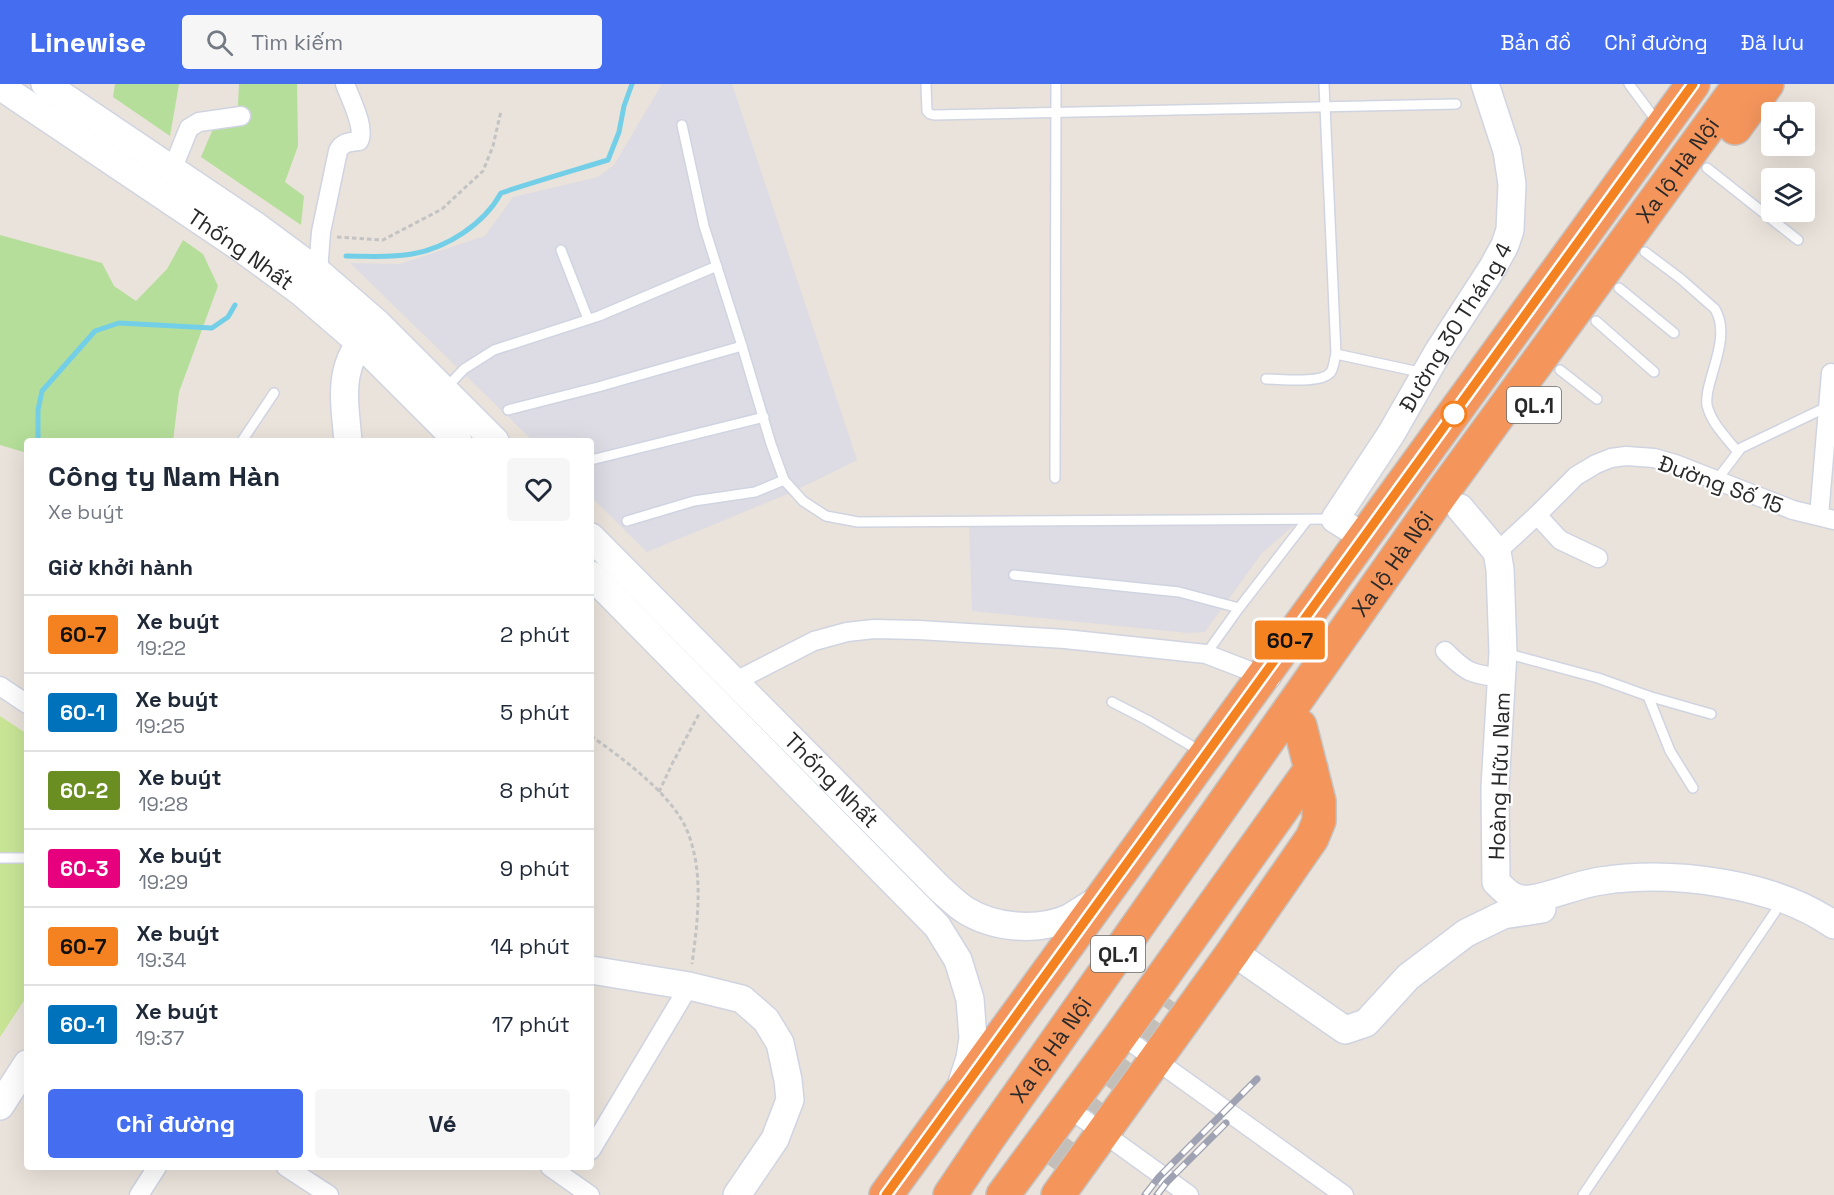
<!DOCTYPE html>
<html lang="vi">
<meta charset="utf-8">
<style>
body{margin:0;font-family:"Space Grotesk",sans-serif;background:#f6f6f7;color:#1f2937;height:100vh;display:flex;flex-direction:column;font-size:22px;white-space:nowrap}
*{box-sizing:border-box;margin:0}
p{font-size:20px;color:#747a83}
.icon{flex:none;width:33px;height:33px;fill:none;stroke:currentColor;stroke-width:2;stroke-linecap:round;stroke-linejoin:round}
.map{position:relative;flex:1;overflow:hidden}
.sheet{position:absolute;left:24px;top:354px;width:570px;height:732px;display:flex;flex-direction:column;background:#fff;border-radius:6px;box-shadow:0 6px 24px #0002}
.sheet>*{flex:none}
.badge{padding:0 12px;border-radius:4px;font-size:21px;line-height:39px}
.fabs{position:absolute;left:1761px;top:18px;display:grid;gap:12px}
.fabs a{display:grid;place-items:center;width:54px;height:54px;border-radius:6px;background:#fff;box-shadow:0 6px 24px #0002;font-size:30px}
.map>.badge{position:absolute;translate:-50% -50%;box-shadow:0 0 0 3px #fff}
h2{padding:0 24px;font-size:22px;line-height:54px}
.round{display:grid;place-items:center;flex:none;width:63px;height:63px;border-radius:6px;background:#f6f6f7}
.head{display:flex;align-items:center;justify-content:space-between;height:102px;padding:0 24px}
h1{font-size:28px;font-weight:600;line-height:45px}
.button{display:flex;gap:12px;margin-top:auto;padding:12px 24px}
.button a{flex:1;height:69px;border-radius:6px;background:#446def;color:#fff;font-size:24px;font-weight:600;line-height:69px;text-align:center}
.button a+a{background:#f6f6f7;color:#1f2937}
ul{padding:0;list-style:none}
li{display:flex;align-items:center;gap:18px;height:78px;padding:0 24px;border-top:2px solid #e0e1e3}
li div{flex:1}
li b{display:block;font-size:22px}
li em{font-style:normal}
li .badge{min-width:66px;font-weight:700;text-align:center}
header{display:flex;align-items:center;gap:36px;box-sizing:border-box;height:84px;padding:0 30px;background:#446def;color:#fff}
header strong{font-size:28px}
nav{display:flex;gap:33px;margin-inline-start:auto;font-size:21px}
.search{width:420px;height:54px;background:#f6f6f7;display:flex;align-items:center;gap:15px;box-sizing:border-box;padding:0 21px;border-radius:6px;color:#747a83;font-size:22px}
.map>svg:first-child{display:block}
</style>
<header>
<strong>Linewise</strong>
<div class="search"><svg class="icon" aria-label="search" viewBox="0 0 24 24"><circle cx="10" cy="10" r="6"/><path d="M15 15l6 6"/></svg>Tìm kiếm</div>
<nav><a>Bản đồ</a><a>Chỉ đường</a><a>Đã lưu</a></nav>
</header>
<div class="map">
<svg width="1834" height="1111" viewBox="0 0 1834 1111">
<rect width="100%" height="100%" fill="#eae3db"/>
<!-- industrial -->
<g fill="#dddbe3">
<polygon points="662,0 732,0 857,376 790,409 647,468 591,413 591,357 533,357 350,179 400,180 485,152 513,113 598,93 614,81"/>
<polygon points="1300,436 1262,469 1205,548 1188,549 972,527 969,440"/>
</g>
<!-- green -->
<g fill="#b5de9a">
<polygon points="115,0 179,0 170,52 113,13"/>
<polygon points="239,0 297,0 298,62 285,98 304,112 301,141 201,73 215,40 237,43"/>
<polygon points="0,151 102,179 114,202 136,217 167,185 183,156 203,170 218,202 179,308 173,357 27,357 27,369 0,361"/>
</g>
<!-- pitch -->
<polygon fill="#c8e596" points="0,632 27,650 27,912 0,953"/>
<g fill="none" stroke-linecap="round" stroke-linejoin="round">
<!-- stream -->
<g stroke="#73cfe7" stroke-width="5">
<path d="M346 172C368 172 390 174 412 170 447 164 484 140 501 109 537 97 572 87 608 76L619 48 624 22 632 0"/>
<polyline points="38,357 38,326 42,307 95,247 119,239 212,244 228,233 235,221"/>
</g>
<!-- highway-tunnel -->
<polyline stroke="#c3beb7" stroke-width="33" stroke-dasharray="33 16" stroke-linecap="butt" points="1054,1085 1174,918"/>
<!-- lane casing -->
<g stroke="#d0d4e1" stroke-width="12">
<g id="lane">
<polyline points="926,0 927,27 930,30 934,31 1456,20"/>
<polyline points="1324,0 1336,270 1424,289"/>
<polyline points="1629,0 1658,39"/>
<polyline points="682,41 704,142 742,262 771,360 784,396 803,417 826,432 858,438 1333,435"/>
<polyline points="1707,84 1798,156"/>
<polyline points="561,166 588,235"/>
<path d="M1645 168 1681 195 1715 225C1728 247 1716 275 1710 298 1708 305 1706 313 1707 321 1711 339 1726 353 1737 367"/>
<polyline points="1619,204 1674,249"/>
<polyline points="1596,237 1654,288"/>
<polyline points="1560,286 1597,315"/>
<path d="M1266 295C1281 295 1320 300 1330 289 1334 285 1334 276 1336 270"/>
<polyline points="446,304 464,285 494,266 599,232 717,182"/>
<polyline points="508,326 598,303 742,262"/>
<polyline points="242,357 274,309"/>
<polyline points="591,376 764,333"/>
<polyline points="1055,394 1056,0"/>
<polyline points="1716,397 1741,364 1829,322"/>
<polyline points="627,437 694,417 755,408 784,396"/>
<polyline points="1014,491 1179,508 1239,524"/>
<polyline points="1505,569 1598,594 1648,612 1711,630"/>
<polyline points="1206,570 1239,524 1307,436"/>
<polyline points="1648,612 1670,667 1693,704"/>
<polyline points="1112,618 1147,636 1202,668"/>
<polyline points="0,774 27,774"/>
<polyline points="1583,1111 1775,828"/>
</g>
</g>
<!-- street casing -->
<g stroke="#d0d4e1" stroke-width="21">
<g id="street">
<polyline points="172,86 189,44 199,38 241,32"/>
<path d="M314 193 318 188 321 148 338 67C342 58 350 58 359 57 366 44 350 14 345 0"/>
<polyline points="1537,431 1560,456 1598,474"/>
<polyline points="1819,432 1831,289"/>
<polyline points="1497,468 1537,431 1576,392 1596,380 1611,374 1626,372 1654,374 1675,380 1793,426 1834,436"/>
<path d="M1445 567C1467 589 1471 590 1502 594"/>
<polyline points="734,598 814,557 847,548 874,545 919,546 1065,555 1206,570 1271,595"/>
<polyline points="0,602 27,620"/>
<polyline points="1121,951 1344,1111"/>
<polyline points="1067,1023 1189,1111"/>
<polyline points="591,1066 689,902"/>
<polyline points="286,1083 329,1111"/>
<polyline points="550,1083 590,1111"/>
<polyline points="139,1111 157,1083"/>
</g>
</g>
<!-- secondary casing -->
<g stroke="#d0d4e1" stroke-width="30">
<g id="secondary">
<polyline points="45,0 256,142 318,188 377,239 495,357"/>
<path id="s1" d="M0 2 241 164 301 208 359 258 458 357"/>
<path d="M348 357C344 312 337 282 370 246"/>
<path d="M1460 424 1497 468 1500 485 1503 568 1495 703 1496 798C1507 809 1514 817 1531 815 1553 812 1578 800 1601 797 1673 786 1774 799 1834 841"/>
<path id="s2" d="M591 453 940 805C948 812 956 820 965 826 994 844 1037 848 1069 834 1078 829 1087 822 1097 817"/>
<path id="s3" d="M1364 453 1335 435 1391 350 1438 268 1493 183 1505 161 1510 146 1512 100 1507 67 1485 0"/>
<polyline points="591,491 937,842 958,876 970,915 973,954 970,974 961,1002"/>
<polyline points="1233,868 1345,946 1366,939 1408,893 1466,849 1503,831 1542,825"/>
<polyline points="591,886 689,902 742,915 766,936 780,959 788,996 790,1016 775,1055 737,1111"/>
<polyline points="0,1022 27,980"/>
</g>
</g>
<!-- highway casing -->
<g stroke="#c3c3c3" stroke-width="36">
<g id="highway">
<polyline points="1735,44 1767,0"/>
<polyline points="886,1111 1693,0"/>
<path id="s4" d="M950 1111 987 1056 1442 409 1740 0"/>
<polyline points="1003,1111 1121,951 1311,685"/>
<polyline points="1058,1111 1233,868 1312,754 1319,737 1319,717 1300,642"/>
</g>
</g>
<!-- path -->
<g stroke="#c3c3c3" stroke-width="3" stroke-dasharray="4.5 3" stroke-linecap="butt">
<polyline points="337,153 383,156 442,125 483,87 493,62 501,27"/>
<path d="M591 652C622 674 666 706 684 740 705 782 698 835 692 880"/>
<polyline points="659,708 672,680 699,630"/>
</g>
<!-- lane -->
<use href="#lane" stroke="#fff" stroke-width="9"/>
<!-- street -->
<use href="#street" stroke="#fff" stroke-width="18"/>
<!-- secondary -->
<use href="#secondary" stroke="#fff" stroke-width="27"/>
<!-- highway -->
<use href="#highway" stroke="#f4955c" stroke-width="33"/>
<!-- rail casing -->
<g stroke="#9ea2b2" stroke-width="7">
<g id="rail">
<polyline points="1145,1111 1159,1093 1257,995"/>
<polyline points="1157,1111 1167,1098 1226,1039"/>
</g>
</g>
<!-- rail -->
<use href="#rail" stroke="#fff" stroke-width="4.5" stroke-dasharray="14" stroke-linecap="butt"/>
</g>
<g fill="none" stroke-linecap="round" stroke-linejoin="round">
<!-- line casing -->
<g stroke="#fff" stroke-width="14">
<polyline id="line" points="886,1111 1693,0"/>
</g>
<!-- line -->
<use href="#line" stroke="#f58220" stroke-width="9"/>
</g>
<!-- markers -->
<circle fill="#fff" stroke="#f58220" stroke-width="3" cx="1454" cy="330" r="12"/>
<g text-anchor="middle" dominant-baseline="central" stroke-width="4.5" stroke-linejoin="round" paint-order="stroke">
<!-- shield labels -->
<g fill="#fff" stroke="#696969" stroke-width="1.5">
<rect x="1507" y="303" width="54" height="36" rx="4.5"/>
<rect x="1091" y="852" width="54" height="36" rx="4.5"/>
</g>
<g font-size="21" font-weight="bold" fill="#292929">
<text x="1534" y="321">QL.1</text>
<text x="1118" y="870">QL.1</text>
</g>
<!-- street labels -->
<g font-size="22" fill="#292929" stroke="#fff">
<text stroke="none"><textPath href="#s4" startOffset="1257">Xa lộ Hà Nội</textPath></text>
<text stroke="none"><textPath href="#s1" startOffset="291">Thống Nhất</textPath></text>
<text stroke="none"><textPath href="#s3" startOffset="261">Đường 30 Tháng 4</textPath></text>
<text transform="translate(1721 400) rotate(20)">Đường Số 15</text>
<text stroke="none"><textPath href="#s4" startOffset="771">Xa lộ Hà Nội</textPath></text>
<text transform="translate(1499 692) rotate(-88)">Hoàng Hữu Nam</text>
<text stroke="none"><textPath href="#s2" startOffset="342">Thống Nhất</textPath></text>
<text stroke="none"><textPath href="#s4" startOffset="177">Xa lộ Hà Nội</textPath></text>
</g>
</g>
</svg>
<div class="fabs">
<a><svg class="icon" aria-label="locate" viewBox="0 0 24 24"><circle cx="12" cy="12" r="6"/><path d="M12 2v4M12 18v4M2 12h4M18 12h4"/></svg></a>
<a><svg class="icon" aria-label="layers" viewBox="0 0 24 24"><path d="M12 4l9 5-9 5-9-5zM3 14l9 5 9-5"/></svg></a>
</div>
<b class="badge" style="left:1290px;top:556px;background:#f58220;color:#111">60-7</b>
<section class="sheet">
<div class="head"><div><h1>Công ty Nam Hàn</h1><p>Xe buýt</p></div><a class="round"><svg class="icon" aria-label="heart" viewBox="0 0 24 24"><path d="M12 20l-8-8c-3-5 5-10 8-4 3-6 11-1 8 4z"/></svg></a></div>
<h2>Giờ khởi hành</h2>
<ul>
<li><span class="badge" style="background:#f58220;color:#111">60-7</span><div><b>Xe buýt</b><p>19:22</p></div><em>2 phút</em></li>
<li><span class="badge" style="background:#0072bc;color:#fff">60-1</span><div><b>Xe buýt</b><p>19:25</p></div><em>5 phút</em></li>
<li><span class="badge" style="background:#6b8e23;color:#fff">60-2</span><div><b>Xe buýt</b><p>19:28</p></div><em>8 phút</em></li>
<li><span class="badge" style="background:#e6007e;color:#fff">60-3</span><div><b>Xe buýt</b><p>19:29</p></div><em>9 phút</em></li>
<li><span class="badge" style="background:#f58220;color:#111">60-7</span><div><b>Xe buýt</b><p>19:34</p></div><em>14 phút</em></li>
<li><span class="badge" style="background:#0072bc;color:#fff">60-1</span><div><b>Xe buýt</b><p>19:37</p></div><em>17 phút</em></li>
</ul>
<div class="button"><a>Chỉ đường</a><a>Vé</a></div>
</section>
</div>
